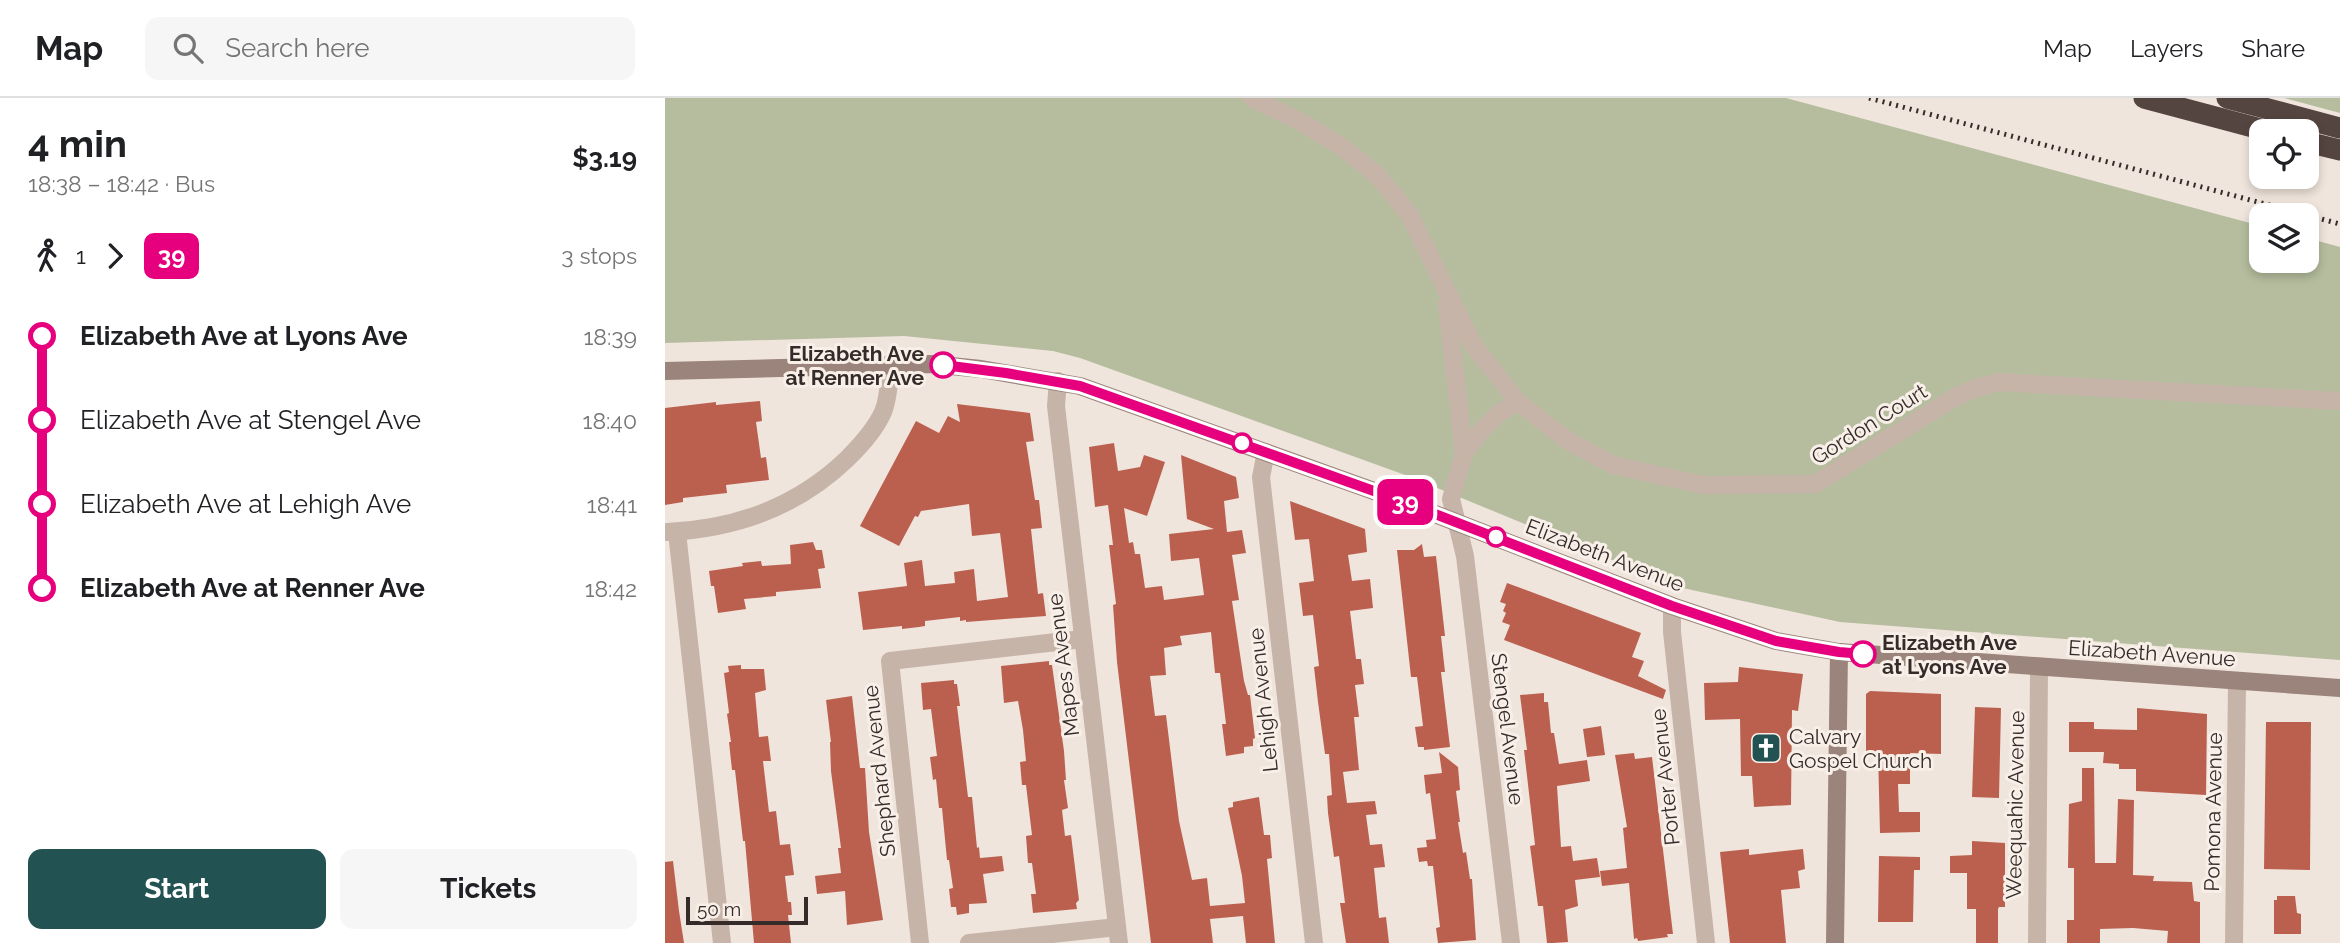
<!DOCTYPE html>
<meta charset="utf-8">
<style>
body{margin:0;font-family:Raleway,sans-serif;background:#f6f6f6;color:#202124;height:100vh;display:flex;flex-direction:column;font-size:26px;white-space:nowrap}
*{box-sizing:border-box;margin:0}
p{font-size:23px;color:#757577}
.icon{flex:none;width:38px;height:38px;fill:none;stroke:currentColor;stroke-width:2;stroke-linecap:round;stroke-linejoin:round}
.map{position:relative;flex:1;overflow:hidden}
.details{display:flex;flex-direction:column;background:#fff;width:665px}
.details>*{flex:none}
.badge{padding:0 14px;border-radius:10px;font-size:24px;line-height:46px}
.tools{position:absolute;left:1584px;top:21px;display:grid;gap:14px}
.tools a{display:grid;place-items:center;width:70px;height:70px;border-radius:14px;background:#fff;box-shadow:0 4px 10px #0003;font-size:35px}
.scale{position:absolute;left:21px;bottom:18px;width:122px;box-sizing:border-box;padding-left:7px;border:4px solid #352b29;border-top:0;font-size:19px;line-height:24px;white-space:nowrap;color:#352b29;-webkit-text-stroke:5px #f8efe8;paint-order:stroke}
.map>.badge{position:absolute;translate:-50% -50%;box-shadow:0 0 0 4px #fff}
.legs{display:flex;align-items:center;gap:10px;height:77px;padding:0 28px;font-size:23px}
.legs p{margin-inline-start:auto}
.overview{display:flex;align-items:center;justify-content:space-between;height:119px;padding:0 28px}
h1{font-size:38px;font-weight:700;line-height:52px}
.primary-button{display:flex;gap:14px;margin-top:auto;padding:14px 28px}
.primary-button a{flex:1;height:80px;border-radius:14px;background:#225251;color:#fff;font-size:28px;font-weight:700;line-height:80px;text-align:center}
.primary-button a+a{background:#f6f6f6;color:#202124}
ul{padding:0 28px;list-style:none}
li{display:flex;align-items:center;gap:24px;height:84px;font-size:26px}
li i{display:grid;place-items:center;width:10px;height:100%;margin:0 9px;background:currentColor}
li i::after{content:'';width:18px;height:18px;margin:-9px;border:5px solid;border-radius:50%;background:#fff}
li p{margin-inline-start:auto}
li:first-child i{background:linear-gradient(#0000 50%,currentColor 0)}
li:last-child i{background:linear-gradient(currentColor 50%,#0000 0)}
header{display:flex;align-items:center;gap:42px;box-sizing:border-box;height:98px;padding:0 35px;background:#fff;border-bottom:2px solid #e0e0e0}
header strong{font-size:33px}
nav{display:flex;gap:38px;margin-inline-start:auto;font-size:24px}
.search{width:490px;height:63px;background:#f6f6f6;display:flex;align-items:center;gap:18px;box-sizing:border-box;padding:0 24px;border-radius:14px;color:#757577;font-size:26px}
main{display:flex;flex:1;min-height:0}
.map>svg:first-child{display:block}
</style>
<header>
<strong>Map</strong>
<div class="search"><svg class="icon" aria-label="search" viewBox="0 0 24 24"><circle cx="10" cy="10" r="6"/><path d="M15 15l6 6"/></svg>Search here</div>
<nav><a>Map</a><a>Layers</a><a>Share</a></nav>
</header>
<main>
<section class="details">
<div class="overview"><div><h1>4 min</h1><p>18:38 – 18:42 · Bus</p></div><b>$3.19</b></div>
<div class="legs"><svg class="icon" aria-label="walk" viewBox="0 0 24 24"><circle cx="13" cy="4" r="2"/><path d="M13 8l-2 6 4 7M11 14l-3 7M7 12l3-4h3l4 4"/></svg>1<svg class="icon" aria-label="forward" viewBox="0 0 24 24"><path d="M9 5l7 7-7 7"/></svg><b class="badge" style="background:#e6007e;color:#fff">39</b><p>3 stops</p></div>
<ul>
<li><i style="color:#e6007e"></i><b>Elizabeth Ave at Lyons Ave</b><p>18:39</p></li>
<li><i style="color:#e6007e"></i><span>Elizabeth Ave at Stengel Ave</span><p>18:40</p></li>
<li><i style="color:#e6007e"></i><span>Elizabeth Ave at Lehigh Ave</span><p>18:41</p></li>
<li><i style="color:#e6007e"></i><b>Elizabeth Ave at Renner Ave</b><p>18:42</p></li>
</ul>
<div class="primary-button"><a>Start</a><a>Tickets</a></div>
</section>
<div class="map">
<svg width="1675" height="845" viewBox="0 0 1675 845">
<rect width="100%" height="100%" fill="#f0e5dc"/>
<!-- green -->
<g fill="#b5bd9e">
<polygon points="0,0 1121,0 1596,128 1596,163 1642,163 1642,140 1675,149 1675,562 1175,524 1013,489 743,378 415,260 388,253 239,238 0,245"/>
<polygon points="1619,0 1675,0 1675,15"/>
</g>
<!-- building -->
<g fill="#bb604f">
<polygon points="95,303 97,323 91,324 96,360 101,359 104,382 61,387 62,395 18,400 18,404 0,407 0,310 51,304 51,307"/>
<polygon points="292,306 365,315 369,343 361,344 370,402 374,402 377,430 366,431 373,496 378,495 381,518 301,524 301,522 295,523 295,519 260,523 260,528 254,529 237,531 237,528 198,532 193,494 242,488 239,465 257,462 260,488 290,485 289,474 309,471 312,503 343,499 335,435 307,438 304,406 256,413 253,419 250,418 234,448 195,428 251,323 274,335 283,318 295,324"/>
<polygon points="449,345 453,373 475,369 479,357 500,364 482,418 459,410 464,445 468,444 470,456 475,456 480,490 497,488 499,502 539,497 534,460 506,463 504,436 549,431 522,421 516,357 571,379 574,400 559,403 562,434 577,432 581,455 567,457 574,502 567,503 579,583 583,597 585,597 590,640 588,641 588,648 579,649 579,655 561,658 557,626 561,626 555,575 550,575 546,534 515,538 517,547 499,550 501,577 485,578 490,618 501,617 514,723 527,782 542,780 545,808 580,805 577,778 563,710 568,709 568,704 594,699 599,737 605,737 607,760 602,761 610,845 581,845 578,818 545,821 548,845 486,845 452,564 448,507 451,506 444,447 448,447 443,407 430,409 424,349"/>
<polygon points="625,403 700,431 702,454 683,457 687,483 705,481 708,510 685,513 691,561 696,561 699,586 690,587 694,619 689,619 694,672 678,674 682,705 710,703 712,716 701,717 705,747 717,746 720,769 709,770 714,820 721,819 724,845 681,845 675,805 680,805 674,758 669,759 663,715 662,698 667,697 664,656 660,656 653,604 649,569 654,568 648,517 638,518 634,485 649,483 644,441 630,442"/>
<polygon points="148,444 151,452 157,452 160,470 153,471 156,490 111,494 111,498 79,501 81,511 53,515 49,488 46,488 44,473 78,468 77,465 96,463 97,468 126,466 125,447"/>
<polygon points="757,446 759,459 771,458 780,538 776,538 780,574 776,574 785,649 759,652 759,649 753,649 750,629 758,628 752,579 746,579 732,452 749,452"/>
<polygon points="842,485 976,535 967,559 979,563 973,578 1001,592 998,601 839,542 845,527 837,524 841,515 838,513 841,506 835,504"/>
<polygon points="384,563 384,567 387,567 399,653 401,682 399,682 403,710 397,712 400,738 406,737 414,802 411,805 412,811 368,815 366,796 371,796 367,765 363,765 361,738 367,737 361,687 357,687 355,664 361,663 358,632 353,603 339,605 336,568"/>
<polygon points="76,567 76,571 99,571 101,592 90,595 94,639 103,638 106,663 98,663 104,714 111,713 115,747 125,746 129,777 120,778 123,804 126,804 127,817 123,817 126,845 89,845 80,743 78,743 70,672 67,672 64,644 66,644 62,616 64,615 59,575 64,574 63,568"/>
<polygon points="1074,569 1138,576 1133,613 1127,612 1126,707 1089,709 1087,678 1076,678 1075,621 1040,622 1039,585 1073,584"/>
<polygon points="289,582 289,586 292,586 295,608 292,608 303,699 307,699 312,750 314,749 315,760 337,758 339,773 318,776 322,805 304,806 304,815 292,817 291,809 286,809 284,791 288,790 284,762 282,762 277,710 274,710 271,681 268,682 265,659 272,658 266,611 258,612 256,585"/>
<polygon points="1205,593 1276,596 1276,656 1245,655 1245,686 1233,686 1234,714 1255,714 1255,734 1215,735 1213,654 1201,654 1201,596"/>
<polygon points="879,595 879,604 883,604 886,635 889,635 894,666 922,662 925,683 892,688 896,749 906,748 908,763 932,760 935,779 910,782 913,808 900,812 903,844 888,845 882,845 878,808 873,808 865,748 870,747 859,652 862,652 855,597"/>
<polygon points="187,598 195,670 200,670 204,734 218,822 182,827 180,793 152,796 150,778 176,775 173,750 176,750 166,673 165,644 166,644 161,602"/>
<polygon points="1310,609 1336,610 1334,700 1307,699"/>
<polygon points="1472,610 1542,616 1541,697 1471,693 1471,671 1454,671 1454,666 1438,665 1439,654 1404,654 1404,624 1429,624 1429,631 1472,632"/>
<polygon points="1601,624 1646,624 1645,772 1599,771"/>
<polygon points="936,628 940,657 922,659 918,631"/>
<polygon points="774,654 793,669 795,692 791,693 795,724 793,724 798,755 801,754 805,781 807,781 811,842 773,845 771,830 775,829 768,768 763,768 762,763 754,764 752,750 762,749 761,742 771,741 765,695 761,696 759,677 777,675"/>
<polygon points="969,655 970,661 987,659 1008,836 1002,836 1003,839 973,843 972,840 969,841 964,785 937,788 935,773 962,770 958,730 962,729 950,657"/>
<polygon points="1417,670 1429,670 1430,765 1451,765 1453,701 1469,702 1468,777 1489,778 1488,783 1527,784 1529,803 1535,804 1535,845 1502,845 1503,833 1468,830 1435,831 1435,845 1402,845 1402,822 1409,822 1409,770 1403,770 1404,706 1417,703"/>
<polygon points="1307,743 1340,745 1340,809 1334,809 1333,811 1333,845 1311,845 1311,811 1302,811 1302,775 1285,775 1285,758 1307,757"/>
<polygon points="1084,751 1084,757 1138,751 1140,771 1133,773 1135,790 1116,792 1121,845 1065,845 1055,754"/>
<polygon points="1214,758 1255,759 1255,772 1249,772 1248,824 1213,824"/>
<polygon points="8,763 14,813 19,845 0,845 0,764"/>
<polygon points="1612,798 1630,798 1632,815 1636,816 1636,836 1609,836 1609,802 1612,802"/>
</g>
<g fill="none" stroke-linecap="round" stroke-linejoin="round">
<!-- street -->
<g stroke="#c7b4a9" stroke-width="18">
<polyline points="587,0 638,25 677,49 711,76 744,116 809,248 853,304 902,342 948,367 1038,387 1150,386 1289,300 1308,291 1333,284 1675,303"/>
<polyline points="782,206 799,355"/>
<polyline points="393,283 391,308 454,845"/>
<polyline points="601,354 596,379 649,845"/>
<path d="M2 434C71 431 132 409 182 361 196 347 210 332 218 314 224 300 224 281 226 266"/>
<polyline points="12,434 57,845"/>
<polyline points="1007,508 1007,534 1041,845"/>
<polyline points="255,845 225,563 418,541"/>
<polyline points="304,845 452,829"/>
<polyline points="846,845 800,458 786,401 799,355 816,333 834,315 853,304"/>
<polyline points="1372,845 1374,569"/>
<polyline points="1569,845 1572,584"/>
</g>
<!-- secondary -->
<g stroke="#9a847b" stroke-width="18">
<polyline points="0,273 266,266 316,271 415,288 734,402 1007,508 1111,543 1174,554 1675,590"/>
<polyline points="1170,845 1174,554"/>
</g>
<!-- highway -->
<g stroke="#554540" stroke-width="21">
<polyline points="1479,0 1603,33"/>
<polyline points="1562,0 1675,30"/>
<polyline points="1642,44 1675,52"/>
</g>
<!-- rail -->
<polyline stroke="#352b29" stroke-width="5" stroke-dasharray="2 5" stroke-linecap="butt" points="1204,0 1675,126"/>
</g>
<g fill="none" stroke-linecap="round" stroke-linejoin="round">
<!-- line-1 casing -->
<g stroke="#fff" stroke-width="16">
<polyline id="line-1" points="278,267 341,275 415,288 734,402 1007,508 1111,543 1174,554 1198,556"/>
</g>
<!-- line-1 -->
<use href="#line-1" stroke="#e6007e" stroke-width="10"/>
</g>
<!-- icons -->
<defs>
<g id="church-square" transform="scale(1.575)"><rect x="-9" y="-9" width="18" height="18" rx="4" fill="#225251" stroke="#f8efe8"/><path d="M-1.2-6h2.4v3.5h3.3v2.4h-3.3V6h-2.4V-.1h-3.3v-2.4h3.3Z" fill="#fff"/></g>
</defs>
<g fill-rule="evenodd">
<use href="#church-square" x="1101" y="650"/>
</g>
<!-- markers -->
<g fill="#fff" stroke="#e6007e" stroke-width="3.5">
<circle cx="278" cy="267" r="12"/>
<circle cx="577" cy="345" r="9"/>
<circle cx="831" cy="439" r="9"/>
<circle cx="1198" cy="556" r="12"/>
</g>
<g text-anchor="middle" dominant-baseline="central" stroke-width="6" stroke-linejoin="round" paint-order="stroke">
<!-- stop labels -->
<g font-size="21" font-weight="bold" fill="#352b29" stroke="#f8efe8" text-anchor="end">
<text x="259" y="255">Elizabeth Ave<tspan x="259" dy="24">at Renner Ave</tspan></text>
<text x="1217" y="544" text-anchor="start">Elizabeth Ave<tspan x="1217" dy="24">at Lyons Ave</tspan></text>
</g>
<!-- street labels -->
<g font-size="21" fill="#352b29" stroke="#f8efe8">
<text transform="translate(1204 326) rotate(-32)">Gordon Court</text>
<text transform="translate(940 457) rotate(21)">Elizabeth Avenue</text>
<text transform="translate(1487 555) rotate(4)">Elizabeth Avenue</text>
<text transform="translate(398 567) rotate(-97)">Mapes Avenue</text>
<text transform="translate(598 602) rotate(-96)">Lehigh Avenue</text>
<text transform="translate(843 631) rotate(83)">Stengel Avenue</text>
<text transform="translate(214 673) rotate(-96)">Shephard Avenue</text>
<text transform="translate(1000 679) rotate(-96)">Porter Avenue</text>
<text transform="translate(1350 707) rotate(-89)">Weequahic Avenue</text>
<text transform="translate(1548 714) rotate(-89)">Pomona Avenue</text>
</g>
<!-- poi labels -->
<g font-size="21" fill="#352b29" stroke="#f8efe8" text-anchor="start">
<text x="1124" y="638">Calvary<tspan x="1124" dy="24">Gospel Church</tspan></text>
</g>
</g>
</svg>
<div class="tools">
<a><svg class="icon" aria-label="locate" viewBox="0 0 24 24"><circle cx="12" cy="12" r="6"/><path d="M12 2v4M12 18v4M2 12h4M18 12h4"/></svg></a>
<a><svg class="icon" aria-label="layers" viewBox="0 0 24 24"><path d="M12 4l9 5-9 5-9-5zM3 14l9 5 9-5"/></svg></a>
</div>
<div class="scale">50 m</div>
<b class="badge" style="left:740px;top:404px;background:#e6007e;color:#fff">39</b>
</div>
</main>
